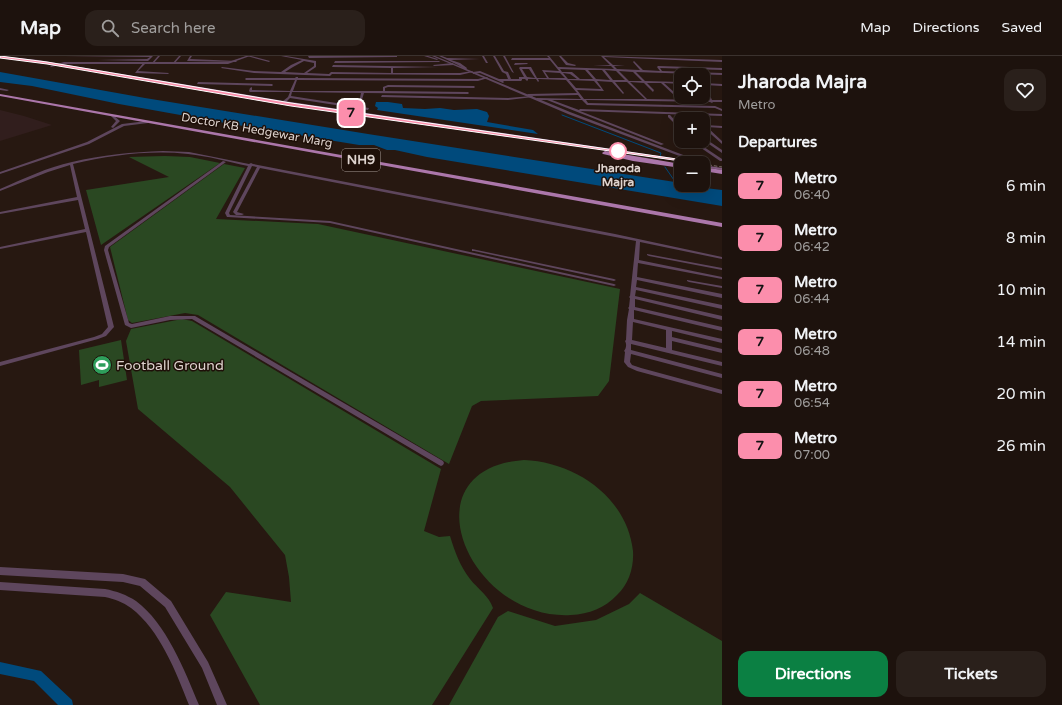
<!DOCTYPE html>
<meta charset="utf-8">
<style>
body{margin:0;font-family:"Varela Round",sans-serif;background:#2a201b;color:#f1f3f6;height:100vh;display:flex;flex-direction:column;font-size:15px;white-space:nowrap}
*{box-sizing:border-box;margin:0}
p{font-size:13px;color:#a09e9d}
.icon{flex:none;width:22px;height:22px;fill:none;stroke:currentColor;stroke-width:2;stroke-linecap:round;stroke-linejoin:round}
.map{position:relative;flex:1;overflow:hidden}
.panel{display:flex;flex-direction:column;background:#1d120d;width:340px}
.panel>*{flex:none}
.badge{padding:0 8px;border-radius:6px;font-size:14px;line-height:26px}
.fabs{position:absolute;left:674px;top:12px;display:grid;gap:8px}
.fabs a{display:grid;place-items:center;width:36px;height:36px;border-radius:8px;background:#1d120d;box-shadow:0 4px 16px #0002,0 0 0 1px #3b322e;font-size:20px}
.map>.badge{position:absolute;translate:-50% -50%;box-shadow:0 0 0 2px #fff}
h2{padding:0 16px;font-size:15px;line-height:36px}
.round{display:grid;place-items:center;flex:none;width:42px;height:42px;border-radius:12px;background:#2a201b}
.overview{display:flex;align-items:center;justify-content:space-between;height:68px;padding:0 16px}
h1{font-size:19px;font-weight:800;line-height:30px}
.button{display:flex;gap:8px;margin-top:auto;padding:8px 16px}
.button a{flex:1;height:46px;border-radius:12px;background:#0b8043;color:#fff;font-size:16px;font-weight:800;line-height:46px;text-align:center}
.button a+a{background:#2a201b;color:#f1f3f6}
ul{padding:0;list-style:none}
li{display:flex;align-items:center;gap:12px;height:52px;padding:0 16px}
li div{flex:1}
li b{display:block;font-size:15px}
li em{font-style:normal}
li .badge{min-width:44px;font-weight:700;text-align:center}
header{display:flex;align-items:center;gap:24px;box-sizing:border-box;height:56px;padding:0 20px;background:#1d120d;border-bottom:1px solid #3b322e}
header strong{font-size:19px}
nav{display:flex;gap:22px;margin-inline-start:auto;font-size:14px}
.search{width:280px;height:36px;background:#2a201b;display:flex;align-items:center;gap:10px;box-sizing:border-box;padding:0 14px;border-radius:12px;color:#a09e9d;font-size:15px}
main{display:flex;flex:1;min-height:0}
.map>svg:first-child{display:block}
</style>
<header>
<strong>Map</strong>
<div class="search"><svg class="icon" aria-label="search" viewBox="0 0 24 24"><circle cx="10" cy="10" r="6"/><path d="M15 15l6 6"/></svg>Search here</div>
<nav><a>Map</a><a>Directions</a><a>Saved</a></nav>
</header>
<main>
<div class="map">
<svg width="722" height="649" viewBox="0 0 722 649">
<rect width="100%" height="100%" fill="#271811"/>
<!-- education -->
<polygon fill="#311e1d" points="0,54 24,60 52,69 0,85"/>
<!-- green -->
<g fill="#2a4822">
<polygon points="165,100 190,101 220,107 101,189 86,134 169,121 129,101"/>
<polygon points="224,108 245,112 216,163 318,168 620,233 609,325 598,340 481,345 472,350 449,408 198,259 185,257 132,267 128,264 110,191"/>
<path d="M182 263 192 265 441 413 424 475 439 481 450 480C455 496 460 510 470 523 478 533 489 540 493 552L432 649H260L210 559 226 536 291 546 289 521 285 499 230 431 138 353 126 285 131 273Z"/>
<polygon points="121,284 127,324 99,331 99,324 81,329 79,294"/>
<path d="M524 404C575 406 627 441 633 495 634 511 629 528 617 539 605 552 589 558 571 559 469 565 404 413 524 404Z"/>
<polygon points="640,537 722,585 722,649 449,649 498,561 508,555 555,570 596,564 629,548"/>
</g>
<!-- water -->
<g fill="#004a7c">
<polygon points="0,16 145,42 368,78 675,126 681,127 681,129 722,134 722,150 427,101 395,94 387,94 374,89 359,89 225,67 119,48 32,30 0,26"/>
<polygon points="376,46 388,46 402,48 403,52 425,53 440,52 454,54 477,53 487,56 489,60 487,66 533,74 538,78 377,54 378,52 375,50"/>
</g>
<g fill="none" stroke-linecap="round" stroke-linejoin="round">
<!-- stream -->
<g stroke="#004a7c" stroke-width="1">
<polyline points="562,59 661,97 660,100"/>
<polyline points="665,111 676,127"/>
</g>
<!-- canal -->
<polygon fill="#004a7c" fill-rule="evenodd" points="0,606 41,615 72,644 73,649 58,649 34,625 0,618"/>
<!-- minor -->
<g fill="#5e465d" fill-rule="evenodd">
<polygon points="64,0 153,0 148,5 97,4 147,3 150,1"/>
<polygon points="158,0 160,0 153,8 151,8"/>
<polygon points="179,0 181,0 174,8 172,8"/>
<polygon points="190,0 192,0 190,3 237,5 236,6 187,5"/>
<polygon points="247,0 251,0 270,5 269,6"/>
<path d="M281 0H286L316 5V11L307 17 329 18 331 16 391 17V12L332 11 333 9 439 11 393 12V17H460L472 15 473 16 460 19 332 18 330 20 254 17 221 12 222 11 254 15 281 16 291 9 302 4ZM304 5 314 7V10L304 17 285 16 293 11Z"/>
<polygon points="308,0 397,0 397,1 309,2"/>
<polygon points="424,0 428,0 438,3 437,4"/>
<polygon points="439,0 442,0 447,2 480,3 451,4 460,7 467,12 466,14 458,9"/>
<polygon points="482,0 484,0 488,7 486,7"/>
<path d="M493 0H495L504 15 508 16 511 23H519V21H524L519 12 520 11H531L537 22H547L542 14 559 15 550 4H511L512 2H549L547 0H549L558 11 614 13 611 10 593 9H610L601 0 722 4V6L604 1 613 9 625 10H614L617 13 640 14 633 6 634 5 643 14 660 15 657 11 658 10 722 12V14L660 12 662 15 722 17V19L636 16 645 25 681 26V28L664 27 675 37 674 39 661 27H647L654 34 653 36 644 27 630 26 647 43 710 44 703 31V27L722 28V30L705 29 712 44H722V46H713L712 47 710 46 586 44 588 47 715 50 722 53V55L715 52 587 49 582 44H552L579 54 580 53 722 58V60L580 55 664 88 661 89 547 44H537L536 43 537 42 581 43 578 39 528 40 527 39 528 38 577 37 566 24 538 23 539 25 538 26 536 23H528V24L527 25 525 23H522V24L521 25H503L504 26 503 27 480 17 473 18V16L480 15 499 23H508L506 18 502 16ZM522 13H529L535 22 527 21ZM560 13 585 14 593 23H580L572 16H562ZM588 14H602L610 24 596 23ZM605 14 616 15 625 24H613ZM619 15 633 16 642 25H629ZM545 16 560 17 565 22H549ZM563 17 570 18 577 23H568ZM569 24 594 25 601 33 576 32ZM597 25 612 26 623 38 624 37 615 26H627L645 43H584L577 34 604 35Z"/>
<polygon points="503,0 505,0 514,17 512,16"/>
<polygon points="559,0 561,0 568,7 576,9 575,10 566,9"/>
<polygon points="335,5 439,5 440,6 334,7"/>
<polygon points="144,6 146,7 138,15 169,17 168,18 135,17"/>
<polygon points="453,7 454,9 434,10 433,9"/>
<polygon points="515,7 527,7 528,8 514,9"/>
<polygon points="296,21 298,21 298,22 478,23 487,21 488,22 478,25 297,24 293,35 383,35 383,31 388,29 474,30 475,31 474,32 388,31 385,32 385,35 468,36 469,37 468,38 364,37 361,47 360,48 359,47 361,37 292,36 291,40 369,52 368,54 290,42 285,47 283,47 283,45 288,41 290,36 250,36 249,35 250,32 252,31 252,34 290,35 295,24 246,24 245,23 246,22 295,22"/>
<polygon points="198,26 272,28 273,29 272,30 197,28"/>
<polygon points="382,39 508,42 532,40 533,41 508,44 381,41"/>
<polygon points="113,59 120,65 113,72 111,71 116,65 111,60"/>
<polygon points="668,59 670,59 681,71 681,74 668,61"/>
<polygon points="147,65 148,65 148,67 124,70 89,88 0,118 0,116 87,86 122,68"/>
<polygon points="703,68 705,69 722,70 722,72 707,71 722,85 722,88 703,71"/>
<polygon points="703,81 722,94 722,97 703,84"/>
<polygon points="691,85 695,85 722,103 722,105 720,105"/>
<path d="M163 95 189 96 249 108 251 107 253 108 615 178 722 201V203L640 186 639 204 722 221V223L638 207 637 221 722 238V242L637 224 636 231 722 249V253L636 234 635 240 722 260V264L635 243V251L722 271V275L634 254V263L722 283V287L672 275V281L722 293V297L672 285V294L722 306V310L631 288V294L722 318V322L631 298 630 306 632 309 641 312 722 334V338L637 315 628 311 624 306 625 296 624 295C626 293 627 288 625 285L626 284 627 264 629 253 628 252 629 251 630 242 629 241 630 240 636 185 260 112 237 156 244 158 242 159H236L233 156 257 111 252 110 229 157 230 159 330 165 614 228 616 229 614 230 330 167 228 161H227L225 157 248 110C229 106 208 100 188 98 150 94 111 99 73 108L114 271 113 272 106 280 98 283 0 310V306L94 281 102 278 108 271 86 176 0 193V191L85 173 78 144 0 158V156L77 141 70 109 48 116 0 135V133C23 123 48 111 72 106 102 99 132 96 163 95ZM633 266 666 274V292L632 284Z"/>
<polygon points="223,105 226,106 109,191 108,194 129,267 132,268 170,260 195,260 443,405 444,407 443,409 441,410 439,409 192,263 170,264 131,272 125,269 104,194 105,190"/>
<polygon points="472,193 614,223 616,224 614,225 474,195 472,195"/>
<polygon points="647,198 722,212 722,214 649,200 647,199"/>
<polygon points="687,224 722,230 722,232 689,226 687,225"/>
<polygon points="0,511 123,518 145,523 171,545 208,606 227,649 217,649 202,612 165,551 140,530 123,526 0,519"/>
<path d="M0 526 105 533C116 535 127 539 136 545 166 567 185 615 199 649H189C176 616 160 574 131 552 123 546 114 543 105 541L0 534Z"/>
</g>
<!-- tertiary -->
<g fill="#5e465d" fill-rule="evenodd">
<polygon points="246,0 250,0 228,8 64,8 51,11 50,10 64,6 228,6"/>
<polygon points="432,0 435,0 570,56 707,108 704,109 703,107 698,107 568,58"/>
<polygon points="0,32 9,34 7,35 0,34"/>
</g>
<!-- secondary -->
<g fill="#835d82" fill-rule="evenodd">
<polygon points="0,0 38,4 284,45 701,106 703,107 691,107 284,47 38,6 0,2"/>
<polygon points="703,109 722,112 722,114 703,111"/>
</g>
<!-- trunk -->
<g fill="#ac77ab" fill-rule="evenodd">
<polygon points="0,38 722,167 722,171 0,40"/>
<polygon points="605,95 681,108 681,112 633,105 603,98 602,97"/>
<polygon points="703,111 722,114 722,118 703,115"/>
</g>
<!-- rail -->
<g stroke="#7d6f69" stroke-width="1" stroke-dasharray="3.5 2" stroke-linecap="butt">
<polyline points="0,1 47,7 291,48 702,107"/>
<polyline points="703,108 722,111"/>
</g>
</g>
<!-- line -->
<polygon fill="#fc8eac" stroke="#fff" points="0,0 47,6 291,47 704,107 702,108 291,50 47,8 0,2"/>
<!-- icons -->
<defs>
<g id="stadium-disc" transform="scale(1)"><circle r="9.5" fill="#2e9e5b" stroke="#1e0f08"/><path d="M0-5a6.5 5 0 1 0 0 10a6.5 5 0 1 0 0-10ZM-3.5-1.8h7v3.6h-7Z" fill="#fff"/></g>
</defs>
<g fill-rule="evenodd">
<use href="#stadium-disc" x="102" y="309"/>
</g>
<!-- markers -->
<circle fill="#fff" stroke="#fc8eac" stroke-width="2" cx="618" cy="95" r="8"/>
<g text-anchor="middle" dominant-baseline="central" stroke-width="3" stroke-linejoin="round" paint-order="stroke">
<!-- far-street labels -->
<g font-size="12" fill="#ded3ce" stroke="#1e0f08">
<text transform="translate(257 74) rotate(10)">Doctor KB Hedgewar Marg</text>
</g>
<!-- far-stop labels -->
<g font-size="12" font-weight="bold" fill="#ded3ce" stroke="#1e0f08">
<text x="618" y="112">Jharoda<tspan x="618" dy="14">Majra</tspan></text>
</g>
<!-- shield labels -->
<rect fill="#1e0f08" stroke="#a49893" stroke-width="1" x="342" y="93" width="38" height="22" rx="3"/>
<g font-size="13" font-weight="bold" fill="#ded3ce">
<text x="361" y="104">NH9</text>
</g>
<!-- poi labels -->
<g font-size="14" fill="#ded3ce" stroke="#1e0f08" text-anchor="start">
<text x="116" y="309">Football Ground</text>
</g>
</g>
</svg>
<div class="fabs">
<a><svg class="icon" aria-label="locate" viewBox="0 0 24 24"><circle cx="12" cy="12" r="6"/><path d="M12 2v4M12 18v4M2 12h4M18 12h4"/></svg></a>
<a>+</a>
<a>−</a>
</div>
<b class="badge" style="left:351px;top:57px;background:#fc8eac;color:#111">7</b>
</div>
<section class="panel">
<div class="overview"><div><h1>Jharoda Majra</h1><p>Metro</p></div><a class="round"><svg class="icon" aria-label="heart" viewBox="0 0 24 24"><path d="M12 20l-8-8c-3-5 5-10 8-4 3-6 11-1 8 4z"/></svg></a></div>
<h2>Departures</h2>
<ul>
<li><span class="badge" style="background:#fc8eac;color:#111">7</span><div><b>Metro</b><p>06:40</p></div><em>6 min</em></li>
<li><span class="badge" style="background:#fc8eac;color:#111">7</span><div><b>Metro</b><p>06:42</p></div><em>8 min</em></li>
<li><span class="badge" style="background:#fc8eac;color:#111">7</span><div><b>Metro</b><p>06:44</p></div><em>10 min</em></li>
<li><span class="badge" style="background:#fc8eac;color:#111">7</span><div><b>Metro</b><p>06:48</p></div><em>14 min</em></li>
<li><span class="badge" style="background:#fc8eac;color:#111">7</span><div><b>Metro</b><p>06:54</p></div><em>20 min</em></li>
<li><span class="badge" style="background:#fc8eac;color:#111">7</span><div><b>Metro</b><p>07:00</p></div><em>26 min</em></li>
</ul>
<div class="button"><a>Directions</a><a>Tickets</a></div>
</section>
</main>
